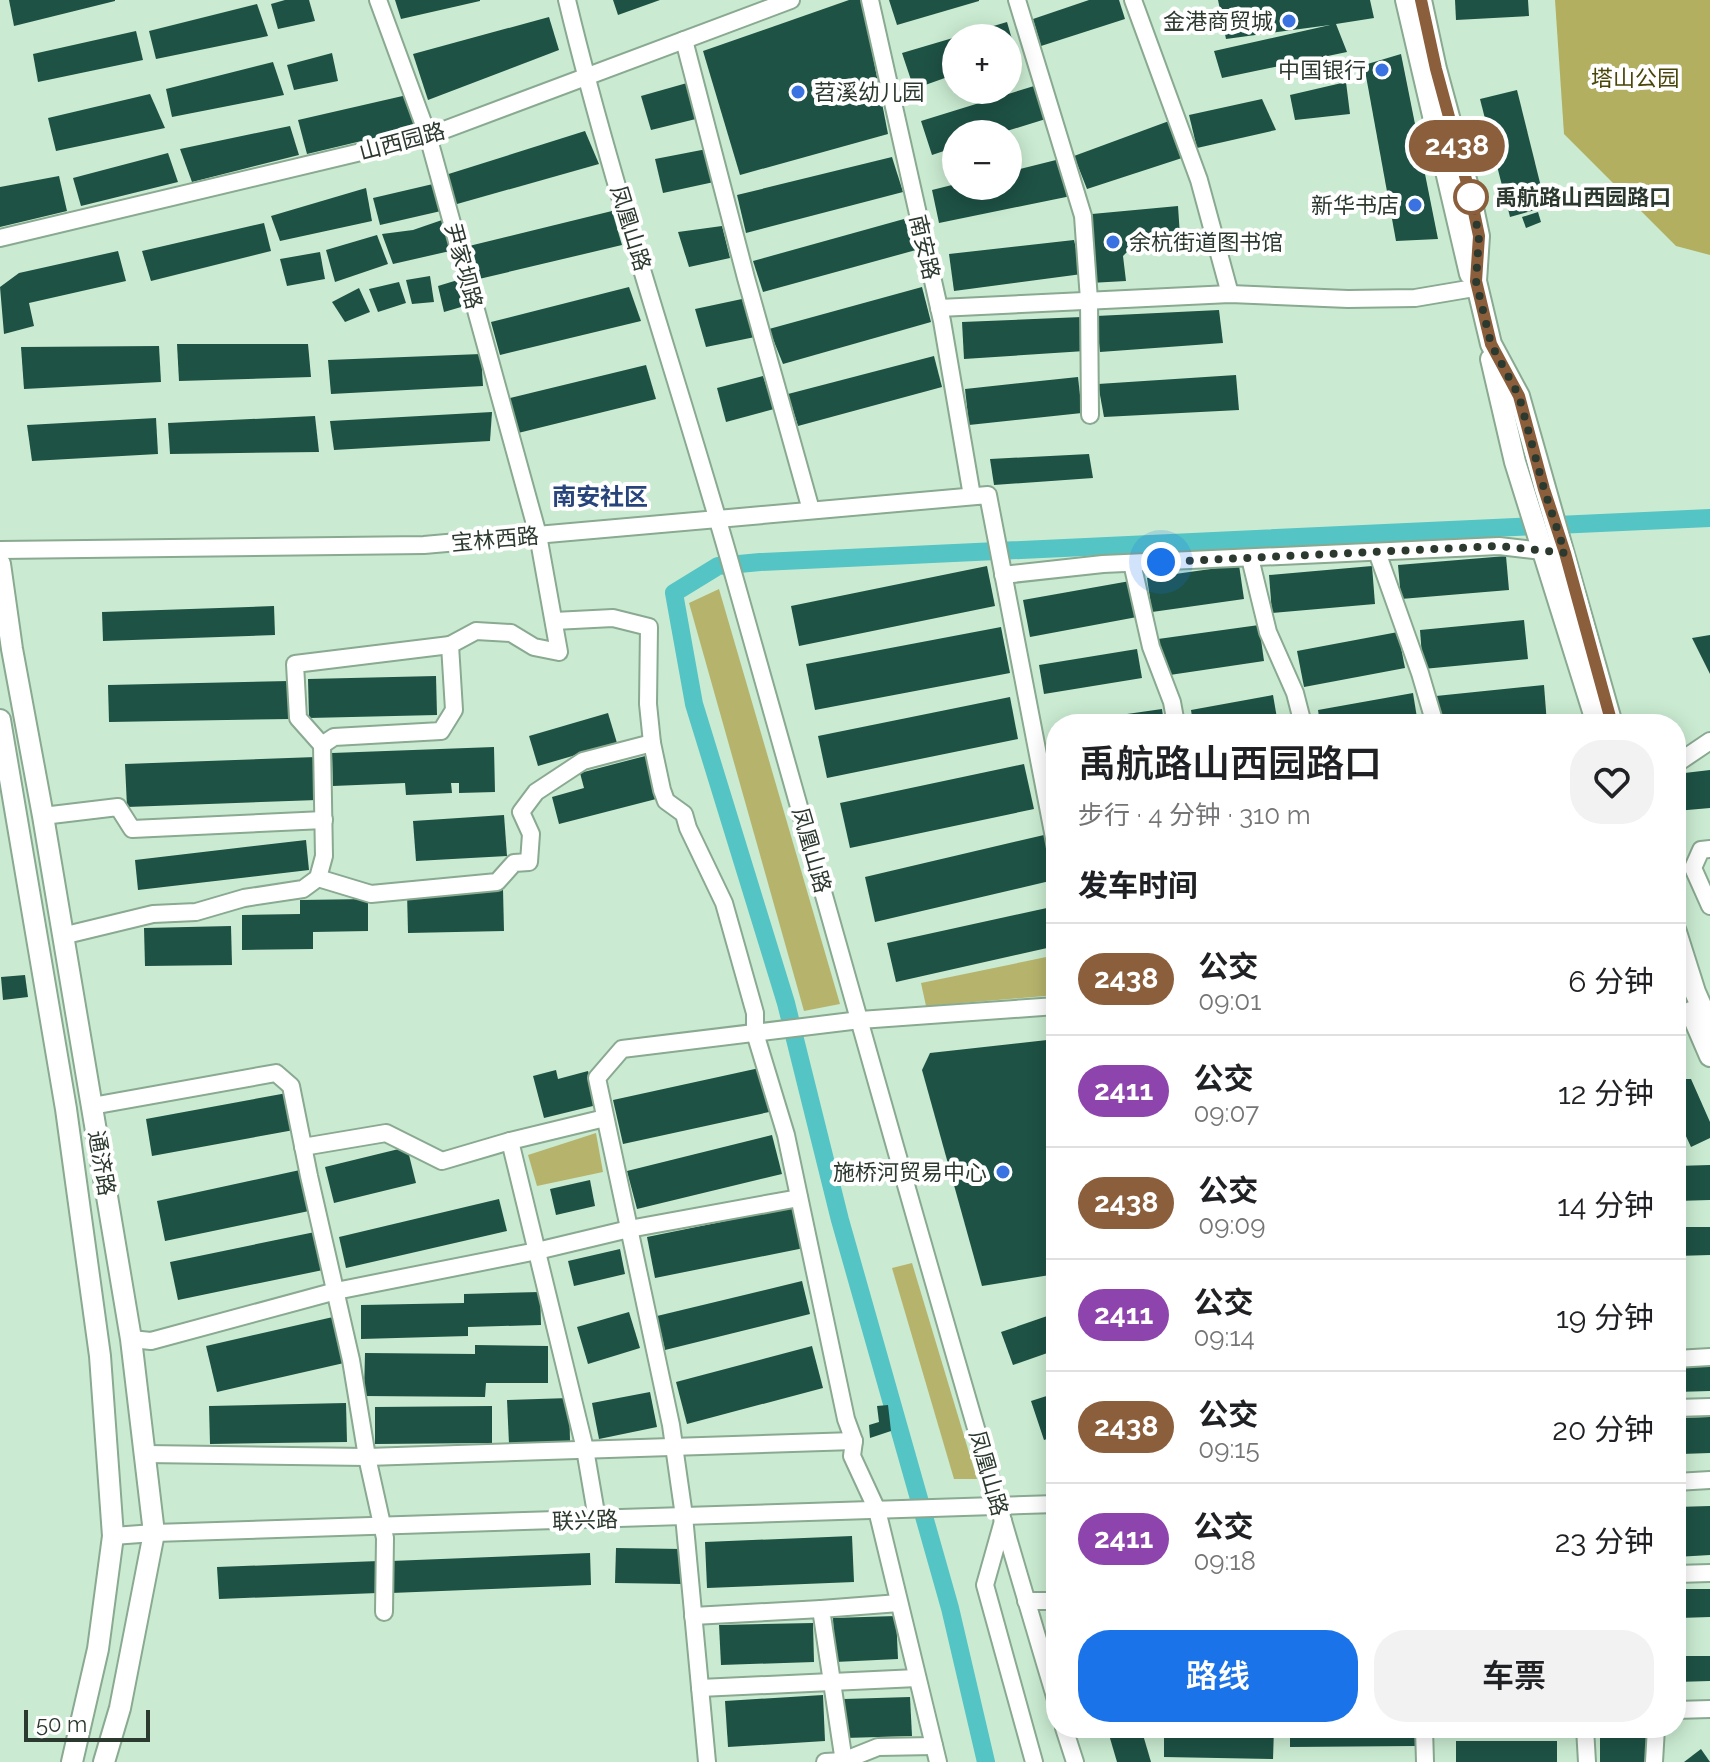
<!DOCTYPE html>
<html lang="zh">
<meta charset="utf-8">
<style>
body{margin:0;font-family:Raleway,"Noto Sans SC",sans-serif;background:#f2f2f2;color:#202124;height:100vh;display:flex;flex-direction:column;font-size:30px;white-space:nowrap}
*{box-sizing:border-box;margin:0}
p{font-size:26px;color:#757577}
.icon{flex:none;width:44px;height:44px;fill:none;stroke:currentColor;stroke-width:2;stroke-linecap:round;stroke-linejoin:round}
.map{position:relative;flex:1;overflow:hidden}
.side{position:absolute;left:1046px;top:714px;width:640px;height:1024px;display:flex;flex-direction:column;background:#fff;border-radius:32px;box-shadow:0 4px 20px #0003}
.side>*{flex:none}
.badge{padding:0 16px;border-radius:26px;font-size:28px;line-height:52px}
.controls{position:absolute;left:942px;top:24px;display:grid;gap:16px}
.controls a{display:grid;place-items:center;width:80px;height:80px;border-radius:50%;background:#fff;box-shadow:0 4px 20px #0003;font-size:40px}
.scale{position:absolute;left:24px;bottom:20px;width:126px;box-sizing:border-box;padding-left:8px;border:4px solid #2c392f;border-top:0;font-size:22px;line-height:28px;white-space:nowrap;color:#2c392f;-webkit-text-stroke:6px #fff;paint-order:stroke}
.you{position:absolute;width:40px;height:40px;margin:-20px;border:6px solid #fff;border-radius:50%;background:#1a73e8;box-shadow:0 0 0 12px #1a73e833}
.map>.badge{position:absolute;translate:-50% -50%;box-shadow:0 0 0 4px #fff}
h2{padding:0 32px;font-size:30px;line-height:72px}
.round{display:grid;place-items:center;flex:none;width:84px;height:84px;border-radius:32px;background:#f2f2f2}
.overview{display:flex;align-items:center;justify-content:space-between;height:136px;padding:0 32px}
h1{font-size:38px;font-weight:600;line-height:60px}
.cta{display:flex;gap:16px;margin-top:auto;padding:16px 32px}
.cta a{flex:1;height:92px;border-radius:32px;background:#1a73e8;color:#fff;font-size:32px;font-weight:600;line-height:92px;text-align:center}
.cta a+a{background:#f2f2f2;color:#202124}
ul{padding:0;list-style:none}
li{display:flex;align-items:center;gap:24px;height:112px;padding:0 32px;border-top:2px solid #e0e0e0}
li div{flex:1}
li b{display:block;font-size:30px}
li em{font-style:normal}
li .badge{min-width:88px;font-weight:700;text-align:center}
.map>svg:first-child{display:block}
</style>
<div class="map">
<svg width="1710" height="1762" viewBox="0 0 1710 1762">
<rect width="100%" height="100%" fill="#caebd1"/>
<!-- green -->
<g fill="#b6b46c">
<polygon points="719,589 840,1004 804,1011 689,603"/>
<polygon points="1056,955 1056,995 926,1006 921,983"/>
<polygon points="596,1133 603,1172 537,1186 528,1155"/>
<polygon points="912,1263 977,1479 954,1479 892,1268"/>
</g>
<!-- forest -->
<polygon fill="#b2af61" points="1555,0 1710,0 1710,255 1676,246 1564,134"/>
<g fill="none" stroke-linecap="round" stroke-linejoin="round">
<!-- canal -->
<polyline stroke="#55c4c5" stroke-width="18" points="986,1762 950,1608 840,1220 786,1003 694,704 674,593 718,566 760,562 1710,518"/>
</g>
<!-- building -->
<g fill="#1e5245">
<polygon points="9,0 115,0 115,1 14,26"/>
<polygon points="285,0 309,0 315,21 278,29 271,4"/>
<polygon points="395,0 480,0 480,1 401,19"/>
<polygon points="613,0 660,0 618,15"/>
<polygon points="849,0 862,0 888,134 740,175 703,51"/>
<polygon points="889,0 979,0 979,1 897,25"/>
<polygon points="1089,0 1119,0 1125,19 1041,46 1033,19"/>
<polygon points="1218,0 1370,0 1374,18 1336,24 1347,52 1222,78 1214,51 1330,25 1226,39"/>
<polygon points="1455,0 1528,0 1529,16 1456,20"/>
<polygon points="257,4 268,36 156,59 149,31"/>
<polygon points="549,17 559,50 428,100 413,54"/>
<polygon points="1007,22 1016,53 1008,56 1008,38 956,38 956,74 914,89 902,53"/>
<polygon points="136,31 143,60 38,82 33,54"/>
<polygon points="332,53 338,81 294,90 287,65"/>
<polygon points="1401,54 1438,239 1396,241 1364,65"/>
<polygon points="273,62 284,95 172,117 166,89"/>
<polygon points="1346,82 1350,114 1295,120 1290,95"/>
<polygon points="687,83 704,117 651,130 641,96"/>
<polygon points="1034,86 1049,118 997,134 956,134 956,147 932,155 921,121"/>
<polygon points="1517,90 1546,207 1510,217 1480,99"/>
<polygon points="150,94 165,128 56,151 48,118"/>
<polygon points="407,95 416,128 307,154 298,120"/>
<polygon points="1262,99 1276,130 1197,148 1189,115"/>
<polygon points="1169,121 1182,158 1087,189 1074,156"/>
<polygon points="290,126 299,155 192,182 180,149"/>
<polygon points="585,131 599,164 457,204 439,177"/>
<polygon points="712,148 714,182 663,193 655,159"/>
<polygon points="168,153 178,182 81,206 73,178"/>
<polygon points="892,157 903,192 746,233 737,195"/>
<polygon points="1060,159 1071,196 939,223 932,190 956,184 956,186 1008,186 1008,172"/>
<polygon points="59,176 67,211 0,227 0,187"/>
<polygon points="433,184 441,211 380,225 373,198"/>
<polygon points="366,188 372,221 280,241 271,216"/>
<polygon points="1178,206 1180,236 1141,238 1123,256 1126,281 1090,283 1092,214"/>
<polygon points="612,211 622,245 479,279 469,246"/>
<polygon points="1538,212 1541,222 1526,228 1522,217"/>
<polygon points="904,219 916,250 763,292 753,261"/>
<polygon points="442,220 450,251 393,264 382,234 413,230"/>
<polygon points="264,223 271,251 151,281 142,251"/>
<polygon points="722,226 730,258 689,267 678,232"/>
<polygon points="377,235 388,264 335,282 326,250"/>
<polygon points="1074,240 1082,274 954,291 949,254"/>
<polygon points="118,251 126,281 29,303 34,326 4,334 0,287 19,273"/>
<polygon points="320,252 325,279 287,286 280,259"/>
<polygon points="430,276 434,302 412,304 406,280"/>
<polygon points="461,279 468,305 444,312 438,286"/>
<polygon points="399,282 406,303 378,312 369,289"/>
<polygon points="629,287 641,321 500,355 491,322"/>
<polygon points="922,287 931,322 783,364 769,329"/>
<polygon points="359,288 370,312 345,322 332,302"/>
<polygon points="742,299 755,337 706,347 695,309"/>
<polygon points="1219,310 1223,343 1100,352 1096,316"/>
<polygon points="1082,317 1085,351 964,359 962,322"/>
<polygon points="177,344 308,344 311,377 179,381"/>
<polygon points="159,346 161,382 24,389 21,347"/>
<polygon points="481,354 483,386 331,394 328,360"/>
<polygon points="934,356 942,387 798,426 788,394"/>
<polygon points="646,365 656,399 510,435 506,399"/>
<polygon points="1236,375 1239,410 1104,417 1098,384"/>
<polygon points="763,376 774,409 726,422 717,388"/>
<polygon points="1078,377 1082,413 969,425 965,389"/>
<polygon points="492,412 490,441 334,450 330,421"/>
<polygon points="315,416 319,452 170,454 168,423"/>
<polygon points="156,418 158,454 32,461 27,425"/>
<polygon points="1089,454 1093,478 994,485 990,459"/>
<polygon points="1506,556 1509,590 1401,599 1398,565"/>
<polygon points="1239,565 1244,599 1152,612 1147,578"/>
<polygon points="987,566 995,606 799,646 791,606"/>
<polygon points="1372,566 1375,604 1272,613 1269,575"/>
<polygon points="1130,581 1137,617 1030,637 1023,600"/>
<polygon points="274,606 275,635 103,641 102,612"/>
<polygon points="1524,620 1528,659 1423,669 1420,630"/>
<polygon points="1259,625 1264,661 1163,676 1158,639"/>
<polygon points="1001,627 1010,673 815,710 806,664"/>
<polygon points="1398,632 1405,668 1304,687 1297,651"/>
<polygon points="1710,635 1710,674 1692,638"/>
<polygon points="1137,649 1142,678 1044,694 1039,665"/>
<polygon points="436,676 437,715 309,718 308,679"/>
<polygon points="289,681 290,719 109,722 108,685"/>
<polygon points="1544,685 1547,724 1439,724 1436,696"/>
<polygon points="1413,693 1418,724 1320,724 1318,710"/>
<polygon points="1273,695 1278,724 1193,724 1191,710"/>
<polygon points="1010,697 1018,739 827,778 818,736"/>
<polygon points="1162,709 1164,724 1071,724 1071,722"/>
<polygon points="608,713 617,743 538,766 529,736"/>
<polygon points="494,747 495,792 459,793 459,783 451,783 452,793 406,795 405,783 333,786 332,753"/>
<polygon points="649,755 660,798 559,824 552,797 584,788 580,773"/>
<polygon points="316,757 317,800 127,807 125,764"/>
<polygon points="1024,764 1034,809 850,848 840,803"/>
<polygon points="1710,770 1710,808 1676,811 1676,774"/>
<polygon points="504,815 507,856 416,861 413,821"/>
<polygon points="1044,835 1054,880 875,922 865,877"/>
<polygon points="306,840 309,870 138,890 135,860"/>
<polygon points="503,889 504,931 408,933 407,892"/>
<polygon points="368,899 368,931 313,932 313,949 242,950 242,915 300,914 300,900"/>
<polygon points="1056,906 1056,946 896,982 887,943"/>
<polygon points="231,926 232,965 145,966 144,928"/>
<polygon points="25,975 28,997 3,1000 1,977"/>
<polygon points="1056,1039 1056,1274 982,1286 922,1070 930,1053"/>
<polygon points="764,1067 774,1111 623,1144 613,1100"/>
<polygon points="556,1070 558,1079 588,1071 597,1105 544,1118 533,1076"/>
<polygon points="1676,1079 1691,1079 1710,1122 1710,1138 1691,1147 1678,1119 1676,1119"/>
<polygon points="287,1093 294,1130 152,1156 146,1119"/>
<polygon points="772,1135 782,1174 637,1209 627,1171"/>
<polygon points="407,1147 416,1183 334,1203 325,1167"/>
<polygon points="1710,1165 1710,1200 1676,1201 1676,1166"/>
<polygon points="300,1170 309,1211 165,1241 157,1201"/>
<polygon points="590,1180 595,1206 556,1215 550,1189"/>
<polygon points="499,1199 507,1231 346,1268 339,1237"/>
<polygon points="795,1207 804,1248 655,1278 647,1237"/>
<polygon points="1676,1227 1710,1227 1710,1255 1676,1256"/>
<polygon points="315,1232 323,1270 178,1300 170,1262"/>
<polygon points="620,1249 625,1274 574,1286 568,1261"/>
<polygon points="802,1281 810,1314 665,1350 657,1316"/>
<polygon points="540,1292 541,1325 468,1327 468,1336 361,1339 361,1305 464,1303 464,1294"/>
<polygon points="629,1312 640,1348 588,1364 577,1327"/>
<polygon points="1056,1313 1056,1350 1013,1365 1001,1332"/>
<polygon points="333,1317 344,1363 217,1392 206,1346"/>
<polygon points="475,1345 548,1346 548,1383 486,1383 485,1397 364,1396 365,1353 475,1354"/>
<polygon points="812,1346 823,1388 687,1424 676,1382"/>
<polygon points="1710,1362 1710,1391 1676,1392 1676,1363"/>
<polygon points="650,1392 657,1427 599,1439 592,1403"/>
<polygon points="1056,1393 1056,1436 1044,1440 1031,1401"/>
<polygon points="569,1398 570,1441 509,1444 507,1400"/>
<polygon points="346,1403 347,1442 210,1444 209,1406"/>
<polygon points="888,1405 891,1431 870,1438 869,1425 879,1422 877,1406"/>
<polygon points="492,1406 492,1443 375,1444 375,1407"/>
<polygon points="1710,1417 1710,1453 1681,1454 1680,1418"/>
<polygon points="1710,1506 1710,1555 1676,1557 1676,1507"/>
<polygon points="852,1536 854,1582 707,1588 705,1542"/>
<polygon points="616,1548 682,1549 682,1584 615,1583"/>
<polygon points="590,1553 591,1585 391,1593 391,1561"/>
<polygon points="379,1561 378,1593 219,1599 217,1567"/>
<polygon points="1678,1589 1710,1589 1710,1617 1679,1618"/>
<polygon points="896,1616 898,1659 835,1662 833,1618"/>
<polygon points="813,1623 814,1662 721,1665 719,1625"/>
<polygon points="1676,1656 1710,1656 1710,1681 1676,1682"/>
<polygon points="823,1695 825,1741 728,1747 725,1701"/>
<polygon points="910,1697 912,1736 845,1738 844,1699"/>
<polygon points="1107,1728 1141,1728 1151,1762 1117,1762"/>
<polygon points="1164,1728 1274,1728 1273,1759 1164,1757"/>
<polygon points="1290,1728 1415,1728 1415,1746 1290,1747"/>
<polygon points="1600,1728 1649,1728 1648,1762 1600,1762"/>
<rect x="1456" y="1741" width="101" height="21"/>
<polygon points="1701,1749 1710,1762 1684,1762"/>
</g>
<g fill="none" stroke-linecap="round" stroke-linejoin="round">
<!-- minor casing -->
<g stroke="#89a990" stroke-width="20">
<g id="minor">
<path d="M567 0C612 187 675 370 728 555 836 937 942 1319 1056 1700"/>
<polyline points="870,0 942,321 972,496"/>
<polyline points="1017,0 1083,216 1089,300 1090,415"/>
<polyline points="1133,0 1199,180 1230,294"/>
<polyline points="684,40 746,278 811,510"/>
<polyline points="0,238 428,136 791,0"/>
<polyline points="939,308 1230,294 1348,299 1415,298 1474,288"/>
<polyline points="0,550 424,545 988,495 1056,848"/>
<polyline points="1377,552 1420,673 1435,724"/>
<polyline points="1250,558 1268,632 1295,693 1303,724"/>
<polyline points="1132,563 1151,647 1172,702 1176,724"/>
<polyline points="1003,575 1103,564 1499,546 1551,552"/>
<polyline points="554,621 613,618 649,627 648,704 652,743 662,790 666,801 684,814 688,828 724,903 755,1013 755,1033 786,1135 846,1419 854,1441 852,1456 877,1510 938,1762"/>
<polyline points="322,745 298,718 295,664 450,645"/>
<polyline points="1676,764 1710,741"/>
<polyline points="43,816 118,807 132,829 324,820"/>
<polyline points="1710,849 1701,850 1693,868 1710,906"/>
<polyline points="318,878 371,894 497,882 514,863 529,862 531,834 521,812 536,792 583,761 652,743"/>
<polyline points="62,936 153,914 196,912 244,898 303,889 318,878 324,856 322,745 334,737 441,731 454,710 450,645 476,631 511,633 534,647 559,652 538,535 428,136 378,0"/>
<polyline points="92,1106 276,1073 291,1086 309,1176 351,1360 367,1457 385,1538 384,1612"/>
<polyline points="303,1147 386,1133 442,1161 510,1141"/>
<polyline points="131,1339 151,1341 336,1291 537,1251 629,1229 799,1198"/>
<polyline points="1676,1359 1710,1357"/>
<polyline points="1676,1408 1710,1407"/>
<polyline points="145,1454 367,1457 854,1441"/>
<polyline points="1676,1482 1710,1480"/>
<polyline points="597,1519 585,1449 510,1141 605,1118"/>
<polyline points="1003,1521 985,1585 1034,1762"/>
<polyline points="113,1536 154,1533 1056,1504"/>
<polyline points="1676,1574 1710,1573"/>
<polyline points="1026,1601 1056,1601"/>
<polyline points="693,1616 821,1609"/>
<polyline points="700,1688 917,1678"/>
<polyline points="1676,1710 1710,1709"/>
<polyline points="1064,1728 1075,1762"/>
<polyline points="1424,1728 1425,1762"/>
<polyline points="1585,1728 1587,1762"/>
<polyline points="707,1762 684,1516 671,1425 597,1078 622,1049 860,1020 1056,1006"/>
<polyline points="825,1762 843,1761 878,1747 934,1746"/>
<polyline points="844,1762 821,1609 899,1603"/>
<polyline points="1654,1762 1656,1728"/>
</g>
</g>
<!-- major casing -->
<g stroke="#89a990" stroke-width="24">
<g id="major">
<polyline points="1406,0 1470,274"/>
<polyline points="1421,0 1436,69 1471,198 1479,236 1476,281 1491,344 1519,396 1612,724"/>
<polyline points="1491,359 1515,462 1597,724"/>
<polyline points="0,564 12,649 43,816 131,1339 154,1533 120,1708 104,1762"/>
<polyline points="0,720 66,1109 100,1356 113,1536 98,1649 72,1762"/>
<polyline points="1676,932 1695,992 1710,1026"/>
<polyline points="1691,1012 1710,1056"/>
</g>
</g>
<!-- minor -->
<use href="#minor" stroke="#fff" stroke-width="16"/>
<!-- major -->
<use href="#major" stroke="#fff" stroke-width="20"/>
</g>
<g fill="none" stroke-linecap="round" stroke-linejoin="round">
<!-- line casing -->
<g stroke="#fff" stroke-width="18">
<polyline id="line" points="1421,0 1436,69 1471,198 1479,236 1476,281 1491,344 1519,396 1544,489 1565,553 1612,724"/>
</g>
<!-- line -->
<use href="#line" stroke="#8b5e3c" stroke-width="12"/>
<!-- walk -->
<polyline stroke="#2c392f" stroke-width="8" stroke-dasharray="0 14.4" points="1161,562 1499,546 1565,553 1544,489 1519,396 1491,344 1476,281 1479,236 1471,197"/>
</g>
<!-- markers -->
<g fill="#3a72e1" stroke="#fff" stroke-width="3">
<circle cx="1289" cy="21" r="8"/>
<circle cx="1382" cy="70" r="8"/>
<circle cx="798" cy="92" r="8"/>
<circle cx="1415" cy="205" r="8"/>
<circle cx="1113" cy="242" r="8"/>
<circle cx="1003" cy="1172" r="8"/>
</g>
<circle fill="#fff" stroke="#8b5e3c" stroke-width="4" cx="1471" cy="197" r="16"/>
<g text-anchor="middle" dominant-baseline="central" stroke-width="8" stroke-linejoin="round" paint-order="stroke">
<!-- poi labels -->
<g font-size="22" fill="#2c392f" stroke="#fff" text-anchor="end">
<text x="1273" y="21">金港商贸城</text>
<text x="1366" y="70">中国银行</text>
<text x="814" y="92" text-anchor="start">苕溪幼儿园</text>
<text x="1399" y="205">新华书店</text>
<text x="1129" y="242" text-anchor="start">余杭街道图书馆</text>
<text x="987" y="1172">施桥河贸易中心</text>
</g>
<!-- park labels -->
<g font-size="22" fill="#494608" stroke="#fff">
<text x="1635" y="78">塔山公园</text>
</g>
<!-- street labels -->
<g font-size="22" fill="#2c392f" stroke="#fff">
<text transform="translate(402 141) rotate(-15)">山西园路</text>
<text transform="translate(631 228) rotate(73)">凤凰山路</text>
<text transform="translate(925 247) rotate(77)">南安路</text>
<text transform="translate(464 266) rotate(75)">尹家坝路</text>
<text transform="translate(495 539) rotate(-5)">宝林西路</text>
<text transform="translate(812 850) rotate(74)">凤凰山路</text>
<text transform="translate(102 1163) rotate(80)">通济路</text>
<text transform="translate(989 1473) rotate(74)">凤凰山路</text>
<text transform="translate(585 1520) rotate(-2)">联兴路</text>
</g>
<!-- stop labels -->
<g font-size="22" font-weight="bold" fill="#2c392f" stroke="#fff" text-anchor="start">
<text x="1495" y="197">禹航路山西园路口</text>
</g>
<!-- neighbourhood labels -->
<g font-size="24" font-weight="bold" fill="#27447b" stroke="#fff">
<text x="600" y="496">南安社区</text>
</g>
</g>
</svg>
<div class="controls">
<a>+</a>
<a>−</a>
</div>
<div class="scale">50 m</div>
<div class="you" style="left:1161px;top:562px"></div>
<b class="badge" style="left:1457px;top:146px;background:#8b5e3c;color:#fff">2438</b>
<section class="side">
<div class="overview"><div><h1>禹航路山西园路口</h1><p>步行 · 4 分钟 · 310 m</p></div><a class="round"><svg class="icon" aria-label="heart" viewBox="0 0 24 24"><path d="M12 20l-8-8c-3-5 5-10 8-4 3-6 11-1 8 4z"/></svg></a></div>
<h2>发车时间</h2>
<ul>
<li><span class="badge" style="background:#8b5e3c;color:#fff">2438</span><div><b>公交</b><p>09:01</p></div><em>6 分钟</em></li>
<li><span class="badge" style="background:#8e44ad;color:#fff">2411</span><div><b>公交</b><p>09:07</p></div><em>12 分钟</em></li>
<li><span class="badge" style="background:#8b5e3c;color:#fff">2438</span><div><b>公交</b><p>09:09</p></div><em>14 分钟</em></li>
<li><span class="badge" style="background:#8e44ad;color:#fff">2411</span><div><b>公交</b><p>09:14</p></div><em>19 分钟</em></li>
<li><span class="badge" style="background:#8b5e3c;color:#fff">2438</span><div><b>公交</b><p>09:15</p></div><em>20 分钟</em></li>
<li><span class="badge" style="background:#8e44ad;color:#fff">2411</span><div><b>公交</b><p>09:18</p></div><em>23 分钟</em></li>
</ul>
<div class="cta"><a>路线</a><a>车票</a></div>
</section>
</div>
